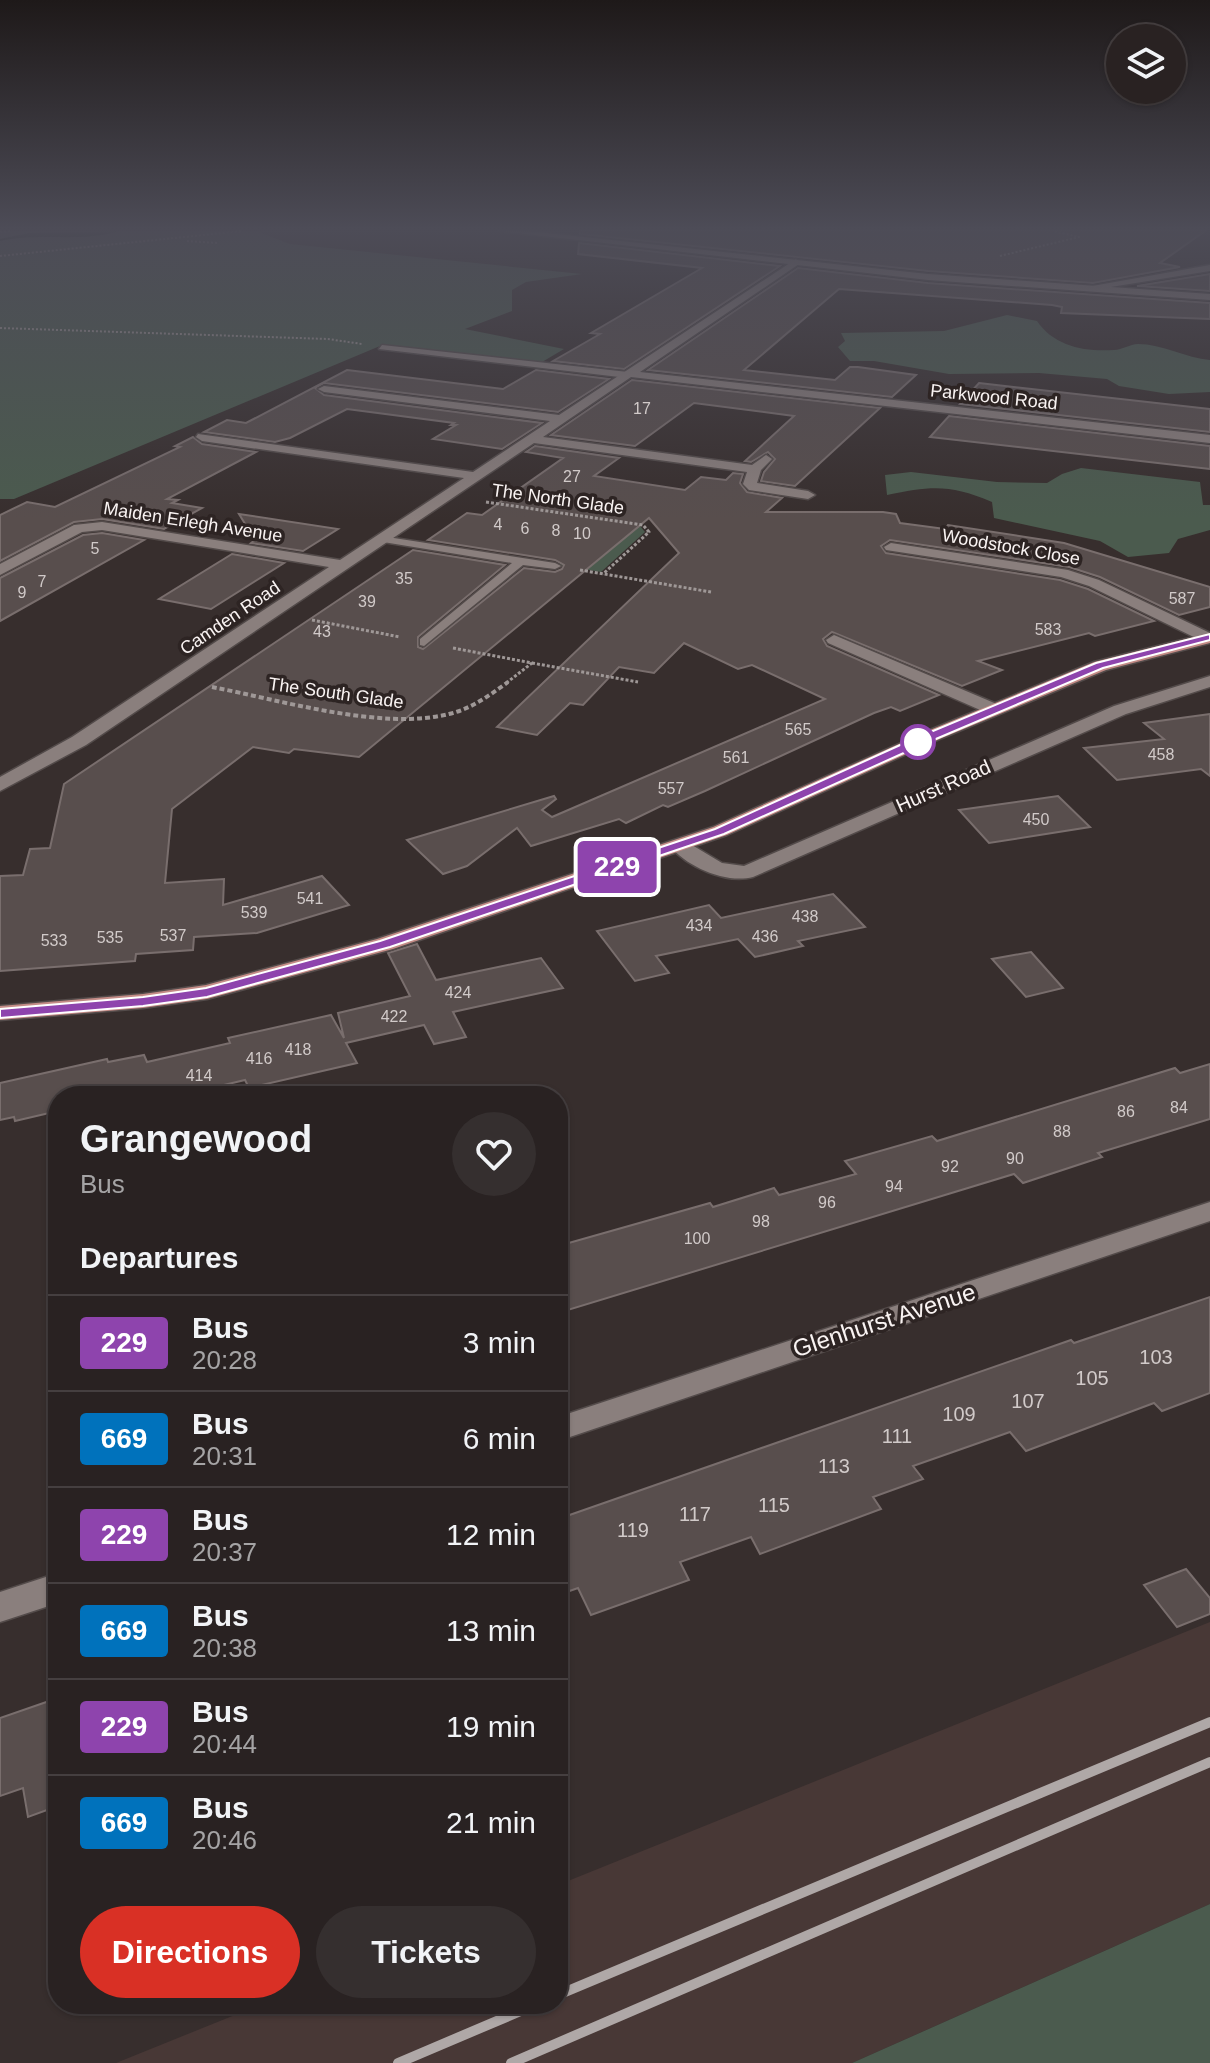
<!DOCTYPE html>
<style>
body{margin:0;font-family:Arial,sans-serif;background:#352f2f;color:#f1f3f6;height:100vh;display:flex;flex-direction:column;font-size:30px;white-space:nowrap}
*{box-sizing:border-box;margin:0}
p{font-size:26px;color:#a5a4a5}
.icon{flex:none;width:44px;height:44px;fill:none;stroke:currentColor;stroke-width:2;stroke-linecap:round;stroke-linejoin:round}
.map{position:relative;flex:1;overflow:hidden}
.drawer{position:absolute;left:48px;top:1086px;width:520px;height:928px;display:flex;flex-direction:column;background:#292222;border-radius:32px;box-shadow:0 2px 6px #0004,0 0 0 2px #453f40}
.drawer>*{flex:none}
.badge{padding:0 16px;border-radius:6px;font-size:28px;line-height:52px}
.tools{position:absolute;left:1106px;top:24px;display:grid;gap:16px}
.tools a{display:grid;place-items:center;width:80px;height:80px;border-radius:50%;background:#292222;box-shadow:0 2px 6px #0004,0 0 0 2px #453f40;font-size:40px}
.map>.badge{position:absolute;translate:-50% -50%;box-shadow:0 0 0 4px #fff}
h2{padding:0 32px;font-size:30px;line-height:72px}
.round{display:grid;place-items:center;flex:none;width:84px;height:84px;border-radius:42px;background:#352f2f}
.overview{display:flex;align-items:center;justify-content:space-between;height:136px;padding:0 32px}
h1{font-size:38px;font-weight:800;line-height:60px}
.button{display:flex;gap:16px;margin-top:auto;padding:16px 32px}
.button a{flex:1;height:92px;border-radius:48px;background:#d93025;color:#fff;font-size:32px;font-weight:800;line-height:92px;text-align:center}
.button a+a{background:#352f2f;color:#f1f3f6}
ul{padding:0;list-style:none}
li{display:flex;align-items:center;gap:24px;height:96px;padding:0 32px;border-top:2px solid #453f40}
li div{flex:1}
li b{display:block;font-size:30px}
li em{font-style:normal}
li .badge{min-width:88px;font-weight:700;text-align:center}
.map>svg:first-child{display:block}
</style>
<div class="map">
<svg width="1210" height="2063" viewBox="0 0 1210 2063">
<rect width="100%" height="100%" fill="#372e2d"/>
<!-- built -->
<polygon fill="#483836" points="1210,1622 1210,1904 852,2063 116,2063 262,2004 558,2004 558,1885"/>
<!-- green -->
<g fill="#4b5b4e">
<polygon points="0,231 256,231 290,244 582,274 526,282 512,290 512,311 465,329 564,349 537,365 380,346 14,499 0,499"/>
<path d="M1007 315 1037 321C1054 346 1084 352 1114 350 1122 350 1130 344 1138 344 1162 344 1186 358 1210 360V392L1169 394 1119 386 1107 379 1039 373 949 374 874 361H850L838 347 845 341 841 333 944 331Z"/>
<path d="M1081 468 1200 482 1203 505H1210V530L1178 539 1169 553 1128 557 1100 541 994 518 992 502C950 484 931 486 887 495L885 475 911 472 997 482 1047 483 1062 474Z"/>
<polygon points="612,522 640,526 645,532 601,572 558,565"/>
<polygon points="1210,1904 1210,2063 852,2063"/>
</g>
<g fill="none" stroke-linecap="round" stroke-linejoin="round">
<!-- stream -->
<path fill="#081e0e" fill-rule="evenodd" d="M119 231C82 243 39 232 0 241V239L29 233Z"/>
</g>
<!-- building -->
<g fill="#584e4d" stroke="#796e6d" stroke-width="2">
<polygon points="580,231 1205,231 1160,263 1180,267 1093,283 928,271 580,234"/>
<polygon points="579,243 780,266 624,369 553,361 600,334 591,333 702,268 578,254"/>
<polygon points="798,268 928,283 1210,303 1210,319 1061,313 1062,307 1052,305 839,289 744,370 835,380 850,367 858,367 916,375 892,397 648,370"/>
<polygon points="1210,274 1210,291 1137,286"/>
<polygon points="347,370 503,389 536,370 609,379 558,412 324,383 315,388 324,395 542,423 502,449 433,439 456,425 451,425 454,423 347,409 290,438 275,442 204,432 227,420 246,423"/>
<polygon points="632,380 880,408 795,486 761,481 764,472 775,459 768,452 751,462 745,461 794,416 694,403 635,446 551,435"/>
<polygon points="979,383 1210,409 1210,432 960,404"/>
<polygon points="949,416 1210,446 1210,469 930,437"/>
<polygon points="193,437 202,444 256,452 167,499 178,500 172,503 202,508 164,529 102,519 74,522 0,561 0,515 27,502 55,507 180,447 175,446"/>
<polygon points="535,446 619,458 594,476 685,490 701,477 726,480 733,473 743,474 740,483 747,492 782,498 766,512 883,512 896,514 900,523 945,529 948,525 1064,543 1210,587 1210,607 1179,615 1100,577 1069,567 890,540 881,546 886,553 1060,580 1088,589 1154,621 1095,636 1089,633 978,661 1002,670 962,686 832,632 823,639 827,646 939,695 900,711 891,707 874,713 705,791 668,807 663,805 626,823 619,819 531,846 517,828 467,866 443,874 407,840 554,796 556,799 542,810 552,817 825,699 752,665 738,669 684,643 654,673 619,667 583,705 570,703 537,735 497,727 679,553 649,518 359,757 294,749 289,753 253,747 172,809 165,883 224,879 223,905 322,876 349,905 257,933 194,937 193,950 136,954 135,961 0,971 0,876 23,875 30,849 50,848 64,784 413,550 505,565 418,637 418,647 423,649 524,568 555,572 562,569 564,565 555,560 428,540 467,513 482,515 563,458 526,452"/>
<polygon points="239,514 338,529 303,551 251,543 255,540"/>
<polygon points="102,533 144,540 0,621 0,578 83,535"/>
<polygon points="232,554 284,563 211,609 159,599"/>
<polygon points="1210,714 1210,776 1201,769 1117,780 1084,748 1164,739 1144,723"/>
<polygon points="1058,796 1090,827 989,843 959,810"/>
<polygon points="833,894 865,927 798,941 803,946 755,957 738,939 656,956 669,973 635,981 597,931 709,905 721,918"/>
<polygon points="417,944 436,980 541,958 563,988 453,1012 466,1037 434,1044 424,1025 346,1043 357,1063 249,1088 245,1080 178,1096 58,1096 58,1111 15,1121 14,1117 0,1120 0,1083 107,1059 108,1062 144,1055 147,1062 230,1043 228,1038 331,1015 344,1038 338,1013 410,996 388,953"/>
<polygon points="1031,952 1063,988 1026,997 992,959"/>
<polygon points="1210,1064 1210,1119 1098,1153 1102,1157 1023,1183 1014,1174 558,1313 558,1246 710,1203 713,1207 774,1188 779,1195 856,1174 845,1161 932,1136 937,1141 1175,1068 1180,1073"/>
<polygon points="1210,1297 1210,1393 1162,1411 1154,1403 1026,1451 1010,1432 913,1466 923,1479 873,1497 881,1509 760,1554 751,1537 680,1562 689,1580 591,1615 578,1588 558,1595 558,1519 1071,1340 1074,1343"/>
<polygon points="1186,1569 1210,1598 1210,1614 1177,1627 1144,1585"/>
<polygon points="58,1698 58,1806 28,1817 23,1788 0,1796 0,1718"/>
</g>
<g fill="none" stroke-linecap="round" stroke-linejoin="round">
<!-- lane casing -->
<g stroke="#534b4a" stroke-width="3">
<g id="lane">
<polygon points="382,345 628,372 632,375 628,378 379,349"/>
<polygon points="381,536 555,563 561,566 555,569 523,565 424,646 420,645 420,639 512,563 377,541 376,539"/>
</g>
</g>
<!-- street casing -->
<g stroke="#534b4a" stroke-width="3">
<g id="street">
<polygon points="796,259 799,264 640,372 1210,435 1210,443 631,377 543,437 752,465 766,455 772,459 761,470 757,483 808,491 815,495 808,499 749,490 743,484 747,472 534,443 86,745 0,791 0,777 72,737 329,567 102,530 82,532 0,575 0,564 74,525 102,522 340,560 464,478 202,441 196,437 198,434 473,472 550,421 324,392 318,389 324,386 559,415"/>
<polygon points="1210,265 1210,271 1086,291 1081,288"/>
<polygon points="891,543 1068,570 1099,580 1210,633 1210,642 1202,641 1089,586 1061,577 886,550 884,547"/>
<polygon points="834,635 999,705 1002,709 993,714 987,713 828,643 826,640"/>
<path d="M1210 676V687L1126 714 753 877C726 884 687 867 670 846L673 842H687L722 863 744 866 1114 706Z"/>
<polygon points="1210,1202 1210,1221 558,1441 558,1417"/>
<polygon points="58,1573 58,1603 0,1622 0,1592"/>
</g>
</g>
<!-- secondary casing -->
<g stroke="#534b4a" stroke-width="3">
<polygon id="secondary" points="499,231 528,231 928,274 1210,294 1210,300 928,280"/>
</g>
<!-- primary casing -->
<g stroke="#534b4a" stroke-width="3">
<polygon id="primary" points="1210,633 1210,643 1106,670 942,738 727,835 393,949 207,999 143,1008 0,1020 0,1006 143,994 206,985 377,939 713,827 930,730 1094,662"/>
</g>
<!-- path-far2 -->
<g stroke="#9f9897" stroke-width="2" stroke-dasharray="2 2" stroke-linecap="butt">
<polyline points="0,232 12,231"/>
<polyline points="187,241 218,243"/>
<polyline points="0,256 242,231"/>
<polyline points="1000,256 1079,237 1053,231"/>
<polyline points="0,328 328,339 362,344"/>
</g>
<!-- path-far1 -->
<g stroke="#9f9897" stroke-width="3" stroke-dasharray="3 2" stroke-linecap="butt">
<polyline points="486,502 643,525 649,532 603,574"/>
<polyline points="580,570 711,592"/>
<polyline points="312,620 400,637"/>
<polyline points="453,648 532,663 505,684"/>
<polyline points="532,663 638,682"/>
</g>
<!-- path -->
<path stroke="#9f9897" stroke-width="4" stroke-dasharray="5 3" stroke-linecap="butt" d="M212 687C280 700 382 731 449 714 471 709 490 695 508 682"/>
<!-- lane -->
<use href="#lane" fill="#8a7f7d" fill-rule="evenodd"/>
<!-- street -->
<use href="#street" fill="#8a7f7d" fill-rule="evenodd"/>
<!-- secondary -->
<use href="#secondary" fill="#8a7f7d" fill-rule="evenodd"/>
<!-- primary -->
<use href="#primary" fill="#c38b86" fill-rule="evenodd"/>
<!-- rail -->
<g stroke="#afa8a7" stroke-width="10">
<polyline points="558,1995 1210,1722"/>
<polyline points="398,2063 537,2004"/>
<polyline points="511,2063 1210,1762"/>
</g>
</g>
<!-- sky -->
<linearGradient id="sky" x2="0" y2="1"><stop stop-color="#1e1919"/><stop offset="0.44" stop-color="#4d4c57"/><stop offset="1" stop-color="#4d4c57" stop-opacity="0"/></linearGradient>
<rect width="1210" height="520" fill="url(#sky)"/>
<!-- line -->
<polygon fill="#8e44ad" stroke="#fff" stroke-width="2" points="1210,634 1210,640 1103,668 917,747 724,834 390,947 207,997 143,1006 0,1018 0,1009 143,997 206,988 380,941 715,829 909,741 1096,663"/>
<!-- markers -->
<circle fill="#fff" stroke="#8e44ad" stroke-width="4" cx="918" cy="742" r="16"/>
<g text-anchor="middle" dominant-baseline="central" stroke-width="7" stroke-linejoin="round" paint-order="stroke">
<!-- number labels -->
<g font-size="16" fill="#d1cac9">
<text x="642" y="408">17</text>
<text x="572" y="476">27</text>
<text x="498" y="524">4</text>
<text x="525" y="528">6</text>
<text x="556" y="530">8</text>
<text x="582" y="533">10</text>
<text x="95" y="548">5</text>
<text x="404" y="578">35</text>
<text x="42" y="581">7</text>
<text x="22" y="592">9</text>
<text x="1182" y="598">587</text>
<text x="367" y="601">39</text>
<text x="1048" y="629">583</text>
<text x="322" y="631">43</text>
<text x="798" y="729">565</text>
<text x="1161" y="754">458</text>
<text x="736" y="757">561</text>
<text x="671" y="788">557</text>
<text x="1036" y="819">450</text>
<text x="310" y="898">541</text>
<text x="254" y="912">539</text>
<text x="805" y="916">438</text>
<text x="699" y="925">434</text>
<text x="173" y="935">537</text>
<text x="765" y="936">436</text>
<text x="110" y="937">535</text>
<text x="54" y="940">533</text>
<text x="458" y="992">424</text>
<text x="394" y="1016">422</text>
<text x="298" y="1049">418</text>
<text x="259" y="1058">416</text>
<text x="199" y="1075">414</text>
<text x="1179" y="1107">84</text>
<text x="1126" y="1111">86</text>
<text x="1062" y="1131">88</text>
<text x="1015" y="1158">90</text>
<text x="950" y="1166">92</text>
<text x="894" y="1186">94</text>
<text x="827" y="1202">96</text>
<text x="761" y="1221">98</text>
<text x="697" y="1238">100</text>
</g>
<!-- far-street labels -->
<g font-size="18" fill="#f9f3f2" stroke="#2d2423">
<text transform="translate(994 397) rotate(6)">Parkwood Road</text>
<text transform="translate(558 499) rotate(8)">The North Glade</text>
<text transform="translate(193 522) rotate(9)">Maiden Erlegh Avenue</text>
<text transform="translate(1011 547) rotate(10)">Woodstock Close</text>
<text transform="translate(230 618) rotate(-34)">Camden Road</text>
<text transform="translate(336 693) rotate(8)">The South Glade</text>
</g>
<!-- street labels -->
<g font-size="20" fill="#f9f3f2" stroke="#2d2423">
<text transform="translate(943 786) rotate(-24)">Hurst Road</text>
</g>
<!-- near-number labels -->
<g font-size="20" fill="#d1cac9">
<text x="1156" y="1357">103</text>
<text x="1092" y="1378">105</text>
<text x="1028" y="1401">107</text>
<text x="959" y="1414">109</text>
<text x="897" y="1436">111</text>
<text x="834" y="1466">113</text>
<text x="774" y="1505">115</text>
<text x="695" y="1514">117</text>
<text x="633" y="1530">119</text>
</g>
<!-- near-street labels -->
<g font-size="24" fill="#f9f3f2" stroke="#2d2423">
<text transform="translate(884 1320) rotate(-18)">Glenhurst Avenue</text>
</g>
</g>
</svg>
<div class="tools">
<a><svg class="icon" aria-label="layers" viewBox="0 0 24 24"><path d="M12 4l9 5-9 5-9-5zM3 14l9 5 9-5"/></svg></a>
</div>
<b class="badge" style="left:617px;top:867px;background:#8e44ad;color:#fff">229</b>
<section class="drawer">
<div class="overview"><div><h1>Grangewood</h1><p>Bus</p></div><a class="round"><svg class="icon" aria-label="heart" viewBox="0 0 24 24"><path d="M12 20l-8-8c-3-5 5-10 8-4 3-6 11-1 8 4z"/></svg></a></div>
<h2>Departures</h2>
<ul>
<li><span class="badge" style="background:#8e44ad;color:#fff">229</span><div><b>Bus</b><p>20:28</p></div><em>3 min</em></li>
<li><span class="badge" style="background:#0072bc;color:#fff">669</span><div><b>Bus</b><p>20:31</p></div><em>6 min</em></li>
<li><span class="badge" style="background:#8e44ad;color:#fff">229</span><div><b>Bus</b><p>20:37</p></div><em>12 min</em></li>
<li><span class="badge" style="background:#0072bc;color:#fff">669</span><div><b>Bus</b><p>20:38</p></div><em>13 min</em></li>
<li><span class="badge" style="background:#8e44ad;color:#fff">229</span><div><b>Bus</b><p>20:44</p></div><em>19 min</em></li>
<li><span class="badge" style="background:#0072bc;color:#fff">669</span><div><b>Bus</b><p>20:46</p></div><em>21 min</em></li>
</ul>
<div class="button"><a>Directions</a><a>Tickets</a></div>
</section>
</div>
